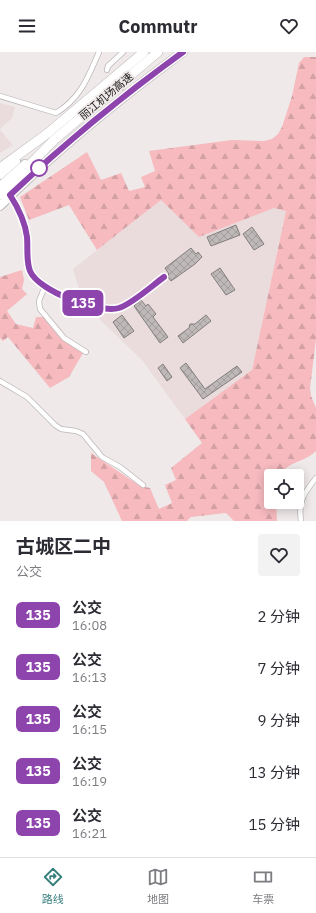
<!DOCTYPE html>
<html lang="zh">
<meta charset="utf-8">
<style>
body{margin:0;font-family:"IBM Plex Sans","Noto Sans SC",sans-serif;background:#f2f2f3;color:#2b2b33;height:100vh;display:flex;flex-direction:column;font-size:15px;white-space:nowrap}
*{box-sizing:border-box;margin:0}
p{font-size:13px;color:#7c7c81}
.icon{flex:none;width:22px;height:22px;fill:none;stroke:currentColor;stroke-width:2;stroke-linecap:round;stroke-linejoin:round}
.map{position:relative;height:469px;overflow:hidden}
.drawer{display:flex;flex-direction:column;background:#fff;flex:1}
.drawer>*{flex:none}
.badge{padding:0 8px;border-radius:6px;font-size:14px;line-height:26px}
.buttons{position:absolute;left:264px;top:417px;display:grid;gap:8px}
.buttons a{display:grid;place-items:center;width:40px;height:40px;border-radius:4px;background:#fff;box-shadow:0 2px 10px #0003;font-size:20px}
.map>.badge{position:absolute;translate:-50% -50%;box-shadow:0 0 0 2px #fff}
.round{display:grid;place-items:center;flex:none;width:42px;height:42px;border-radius:4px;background:#f2f2f3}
.head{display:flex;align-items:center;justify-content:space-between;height:68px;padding:0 16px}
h1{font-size:19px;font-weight:700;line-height:30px}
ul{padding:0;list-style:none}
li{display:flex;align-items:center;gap:12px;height:52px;padding:0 16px}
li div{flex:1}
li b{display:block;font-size:15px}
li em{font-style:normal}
li .badge{min-width:44px;font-weight:700;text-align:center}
header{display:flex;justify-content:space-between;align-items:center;height:52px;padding:0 16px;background:#fff;font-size:18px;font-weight:700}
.tab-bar{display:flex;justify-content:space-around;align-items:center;height:56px;border-top:1px solid #e1e1e2;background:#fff;font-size:11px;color:#7c7c81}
.tab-bar a{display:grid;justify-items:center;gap:2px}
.tab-bar .on{color:#367f7d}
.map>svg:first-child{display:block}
</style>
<header><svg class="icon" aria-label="menu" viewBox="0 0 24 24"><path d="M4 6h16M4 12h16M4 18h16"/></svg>Commutr<svg class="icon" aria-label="heart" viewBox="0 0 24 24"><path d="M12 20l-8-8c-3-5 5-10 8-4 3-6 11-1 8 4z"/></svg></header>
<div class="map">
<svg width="316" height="469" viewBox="0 0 316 469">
<defs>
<pattern id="forest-firs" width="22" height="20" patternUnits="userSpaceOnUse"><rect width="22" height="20" fill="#f6babf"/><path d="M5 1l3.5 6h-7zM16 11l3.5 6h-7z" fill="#d3a0a4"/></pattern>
<pattern id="building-cross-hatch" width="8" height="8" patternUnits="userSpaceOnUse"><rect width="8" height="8" fill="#beb8b8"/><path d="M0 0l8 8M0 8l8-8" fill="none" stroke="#a39e9e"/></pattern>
</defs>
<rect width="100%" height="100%" fill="#efe9e9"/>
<!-- built -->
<g fill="#eadbdc">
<polygon points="0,51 15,55 12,66 0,77"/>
<polygon points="0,78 13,93 0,101"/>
<polygon points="161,148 199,185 274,156 286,158 252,318 185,367 142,308 91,259 97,251 82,246 73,217"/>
</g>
<!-- forest -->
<g fill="url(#forest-firs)">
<path d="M304 5H316V287L310 336 311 344 316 356V399C303 411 291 408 278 424H271V450H276L277 469H234L226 461 191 465 187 469H122L104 430 91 419V401L140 434 150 436 159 457 172 451 165 433 176 428 171 416 202 391 185 367 252 318 286 159 274 156 199 185 161 148 97 198 69 153 29 168 20 145 87 100 101 128 121 121 129 139 145 135 141 125 155 119 149 99 232 88 264 89 272 87 278 82 282 75 292 44 299 11Z"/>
<polygon points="22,218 24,228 22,237 27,242 7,259 16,272 33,276 36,265 43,265 61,287 83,301 69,325 50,336 8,285 3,289 0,286 0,225"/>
</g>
<!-- building -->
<g fill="url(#building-cross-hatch)" stroke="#837e7e">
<polygon points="236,173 240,183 211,194 207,185"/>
<polygon points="252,175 264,192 254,198 243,182"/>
<polygon points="191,196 196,202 198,200 202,205 195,212 171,229 167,224 169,222 165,216"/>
<polygon points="220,216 235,238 226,243 211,222"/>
<polygon points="141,248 146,254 148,252 156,262 153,265 168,285 160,291 134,254"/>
<polygon points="122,263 134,279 124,286 113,270"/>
<polygon points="206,263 211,269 183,291 178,284 189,276 190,272 195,272"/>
<polygon points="186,311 205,337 237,314 242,320 203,347 180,316"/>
<polygon points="163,312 172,325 167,329 158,316"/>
</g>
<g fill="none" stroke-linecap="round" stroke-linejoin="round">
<!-- minor-tunnel -->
<polyline stroke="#c6c1c1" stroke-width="4.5" stroke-dasharray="4.5 2" stroke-linecap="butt" points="119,31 124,38"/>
<!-- service casing -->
<g stroke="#bcb6b7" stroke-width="4">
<path id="service" d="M94 255C124 263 142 241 164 225"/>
</g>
<!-- minor casing -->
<g stroke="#bcb6b7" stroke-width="6">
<g id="minor">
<polyline points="107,18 108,14 123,0"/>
<path d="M0 44 56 61C81 46 88 25 99 0"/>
<path d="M10 143C18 154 23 164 26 177 28 191 25 214 34 225 45 240 77 249 94 255"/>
<polyline points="45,234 39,249 40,257 64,286 86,300"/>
<polyline points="0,329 27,345 55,373 61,377 76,379 83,382 102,405 120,415 143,433"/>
<path d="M301 469C298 449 304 441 316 426"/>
</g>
</g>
<!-- trunk casing -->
<g stroke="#bcb6b7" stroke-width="10">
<g id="trunk">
<polyline points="0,123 16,109"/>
<polyline points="0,134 25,112"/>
<path d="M0 154C56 98 119 47 183 0"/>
</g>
</g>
<!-- motorway casing -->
<g stroke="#bcb6b7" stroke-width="10">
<g id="motorway">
<polyline points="0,116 48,81 144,0"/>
<polyline points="0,143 54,88 158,0"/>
</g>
</g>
<!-- service -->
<use href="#service" stroke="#fff" stroke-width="2.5"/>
<!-- minor -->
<use href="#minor" stroke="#fff" stroke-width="4.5"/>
<!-- trunk -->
<use href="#trunk" stroke="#fff" stroke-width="8"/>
<!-- motorway -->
<use href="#motorway" stroke="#fff" stroke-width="9"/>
</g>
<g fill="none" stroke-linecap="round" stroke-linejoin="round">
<!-- line casing -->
<g stroke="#fff" stroke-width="9">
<path id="line" d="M164 225C153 233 132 252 119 256 99 262 38 239 30 219 26 209 28 196 27 185 25 169 19 157 10 143 64 92 122 44 183 0"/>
</g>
<!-- line -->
<use href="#line" stroke="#8e44ad" stroke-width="6"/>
</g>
<!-- markers -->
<circle fill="#fff" stroke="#8e44ad" stroke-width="2" cx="39" cy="116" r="8"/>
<g text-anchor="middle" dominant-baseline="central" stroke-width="4" stroke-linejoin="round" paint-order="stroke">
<!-- street labels -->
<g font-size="11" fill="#222020" stroke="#efe9e9">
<text transform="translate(106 44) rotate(-40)">丽江机场高速</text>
</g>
</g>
</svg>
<div class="buttons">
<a><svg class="icon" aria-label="locate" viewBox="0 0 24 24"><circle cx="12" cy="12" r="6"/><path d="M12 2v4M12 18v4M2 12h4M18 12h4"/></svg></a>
</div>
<b class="badge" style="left:83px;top:251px;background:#8e44ad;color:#fff">135</b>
</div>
<section class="drawer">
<div class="head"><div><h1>古城区二中</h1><p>公交</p></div><a class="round"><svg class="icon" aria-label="heart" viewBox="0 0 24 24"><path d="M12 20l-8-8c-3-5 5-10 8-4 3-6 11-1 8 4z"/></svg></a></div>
<ul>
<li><span class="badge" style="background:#8e44ad;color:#fff">135</span><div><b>公交</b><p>16:08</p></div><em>2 分钟</em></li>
<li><span class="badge" style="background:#8e44ad;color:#fff">135</span><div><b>公交</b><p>16:13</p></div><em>7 分钟</em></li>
<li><span class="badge" style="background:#8e44ad;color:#fff">135</span><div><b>公交</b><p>16:15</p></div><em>9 分钟</em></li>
<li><span class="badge" style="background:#8e44ad;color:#fff">135</span><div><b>公交</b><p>16:19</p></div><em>13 分钟</em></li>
<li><span class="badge" style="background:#8e44ad;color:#fff">135</span><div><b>公交</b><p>16:21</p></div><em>15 分钟</em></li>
</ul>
</section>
<nav class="tab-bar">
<a class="on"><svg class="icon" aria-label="directions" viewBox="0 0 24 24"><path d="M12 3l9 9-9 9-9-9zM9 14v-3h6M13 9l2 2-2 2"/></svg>路线</a>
<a><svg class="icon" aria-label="map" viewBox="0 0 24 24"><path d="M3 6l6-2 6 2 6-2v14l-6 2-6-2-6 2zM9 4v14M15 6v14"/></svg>地图</a>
<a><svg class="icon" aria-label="tickets" viewBox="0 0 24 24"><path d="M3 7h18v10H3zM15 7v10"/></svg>车票</a>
</nav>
